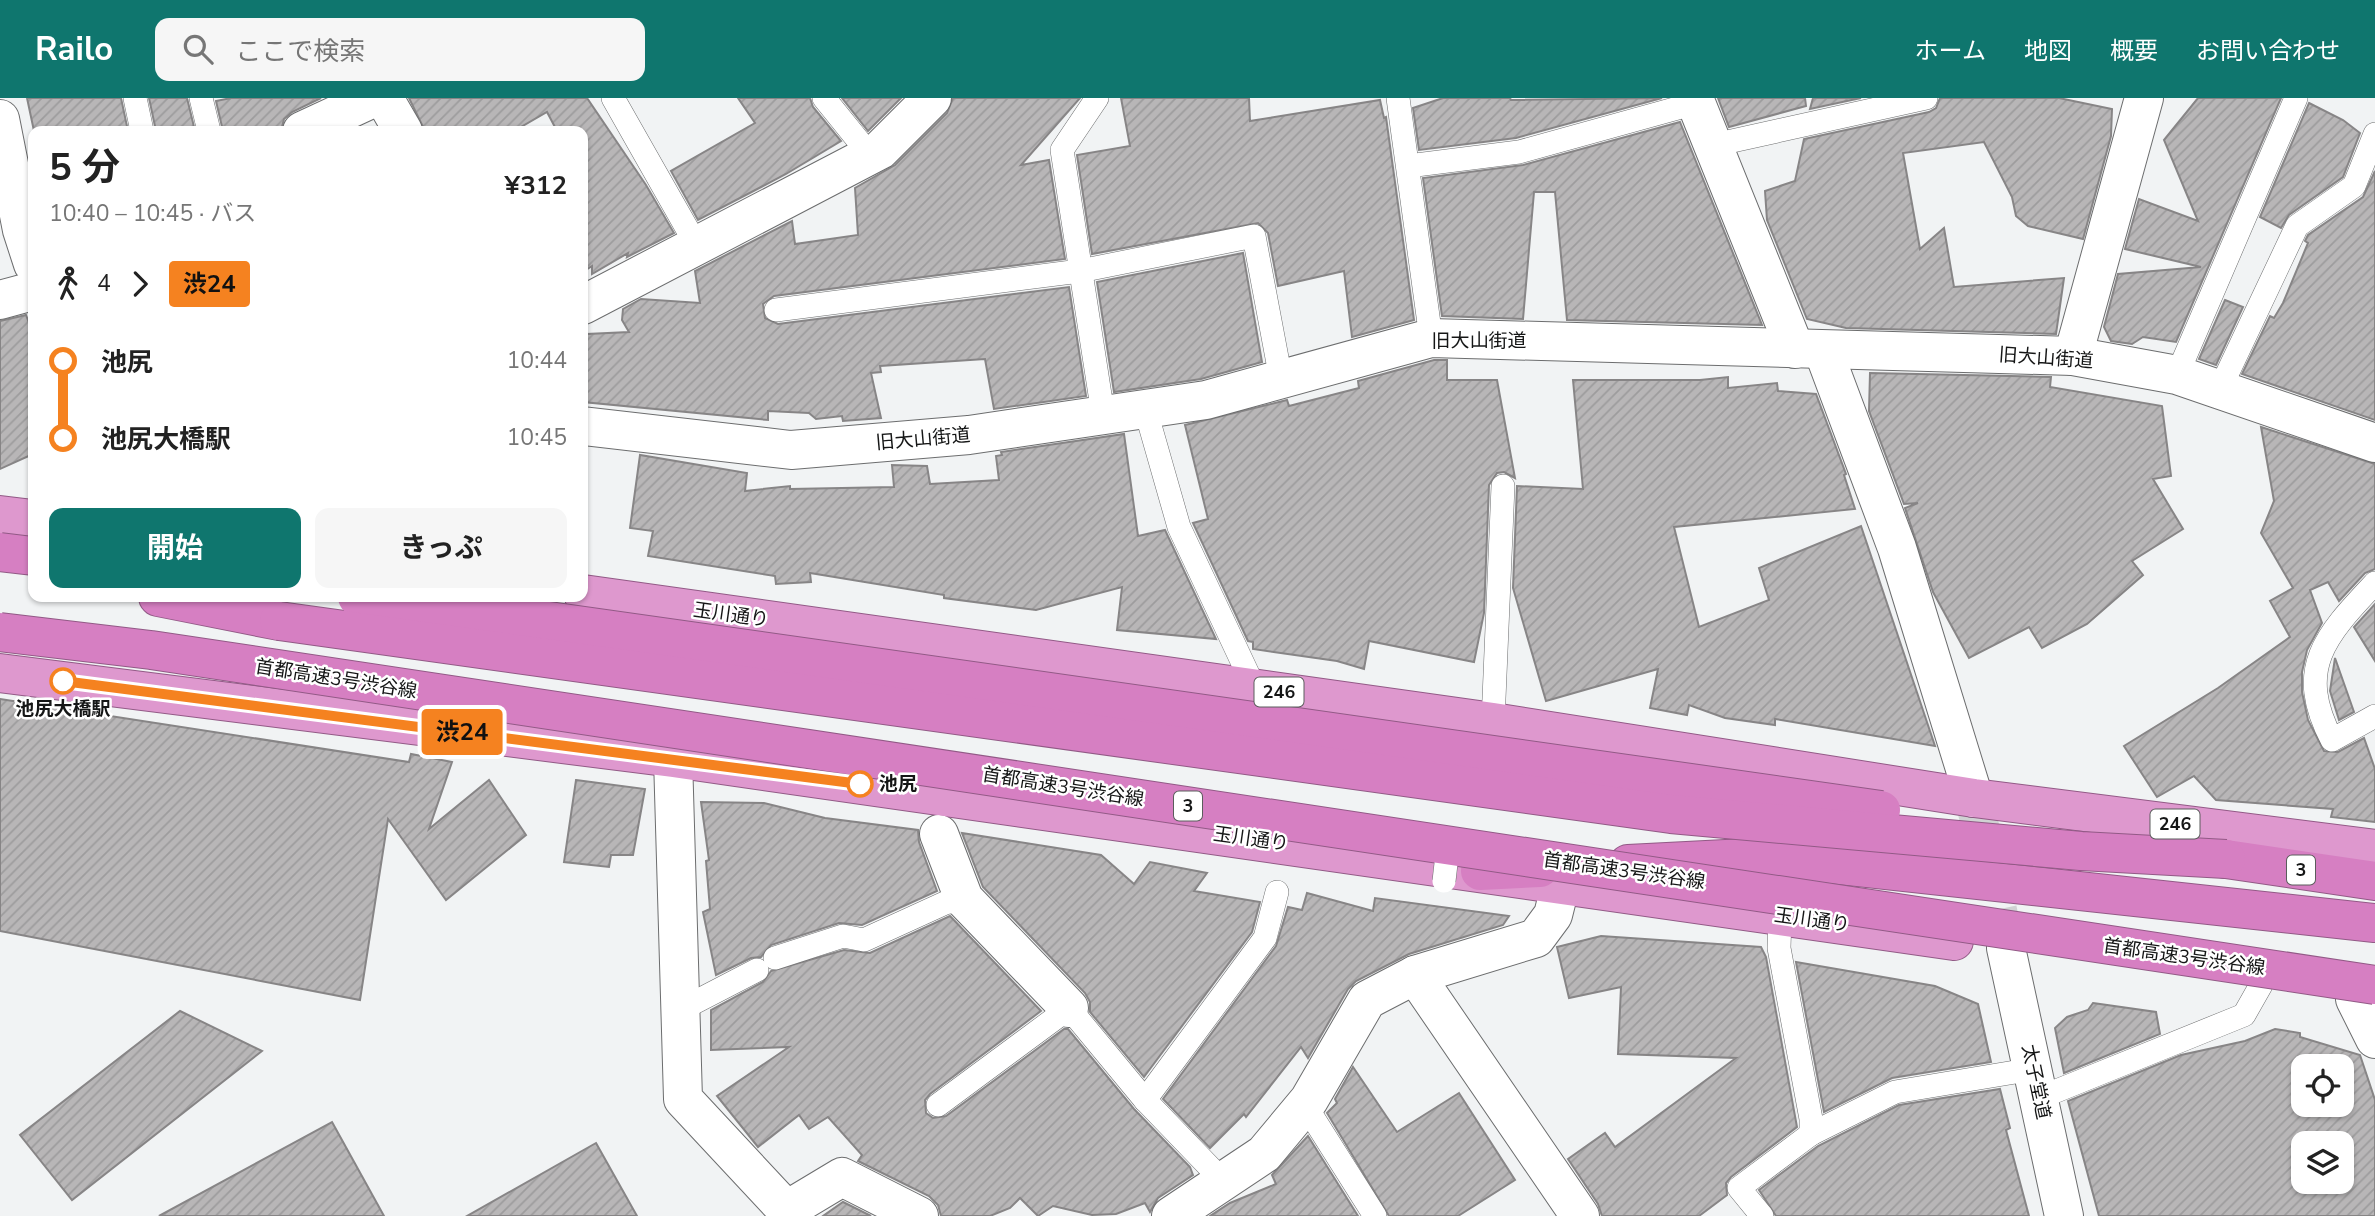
<!DOCTYPE html>
<html lang="ja">
<meta charset="utf-8">
<style>
body{margin:0;font-family:"Nunito Sans","Noto Sans JP",sans-serif;background:#f6f6f6;color:#222;height:100vh;display:flex;flex-direction:column;font-size:26px;white-space:nowrap}
*{box-sizing:border-box;margin:0}
p{font-size:23px;color:#767676}
.icon{flex:none;width:38px;height:38px;fill:none;stroke:currentColor;stroke-width:2;stroke-linecap:round;stroke-linejoin:round}
.map{position:relative;flex:1;overflow:hidden}
.details{position:absolute;left:28px;top:28px;width:560px;height:476px;display:flex;flex-direction:column;background:#fff;border-radius:14px;box-shadow:0 2px 5px #0004}
.details>*{flex:none}
.badge{padding:0 14px;border-radius:5px;font-size:24px;line-height:46px}
.buttons{position:absolute;left:2291px;top:956px;display:grid;gap:14px}
.buttons a{display:grid;place-items:center;width:63px;height:63px;border-radius:14px;background:#fff;box-shadow:0 2px 5px #0004;font-size:35px}
.map>.badge{position:absolute;translate:-50% -50%;box-shadow:0 0 0 4px #fff}
.legs{display:flex;align-items:center;gap:10px;height:77px;padding:0 21px;font-size:23px}
.legs p{margin-inline-start:auto}
.summary{display:flex;align-items:center;justify-content:space-between;height:119px;padding:0 21px}
h1{font-size:38px;font-weight:700;line-height:52px}
.cta{display:flex;gap:14px;margin-top:auto;padding:14px 21px}
.cta a{flex:1;height:80px;border-radius:14px;background:#0f766e;color:#fff;font-size:28px;font-weight:700;line-height:80px;text-align:center}
.cta a+a{background:#f6f6f6;color:#222}
ul{padding:0 21px;list-style:none}
li{display:flex;align-items:center;gap:24px;height:77px;font-size:26px}
li i{display:grid;place-items:center;width:10px;height:100%;margin:0 9px;background:currentColor}
li i::after{content:'';width:18px;height:18px;margin:-9px;border:5px solid;border-radius:50%;background:#fff}
li p{margin-inline-start:auto}
li:first-child i{background:linear-gradient(#0000 50%,currentColor 0)}
li:last-child i{background:linear-gradient(currentColor 50%,#0000 0)}
header{display:flex;align-items:center;gap:42px;box-sizing:border-box;height:98px;padding:0 35px;background:#0f766e;color:#fff}
header strong{font-size:33px}
nav{display:flex;gap:38px;margin-inline-start:auto;font-size:24px}
.search{width:490px;height:63px;background:#f6f6f6;display:flex;align-items:center;gap:18px;box-sizing:border-box;padding:0 24px;border-radius:14px;color:#767676;font-size:26px}
.map>svg:first-child{display:block}
</style>
<header>
<strong>Railo</strong>
<div class="search"><svg class="icon" aria-label="search" viewBox="0 0 24 24"><circle cx="10" cy="10" r="6"/><path d="M15 15l6 6"/></svg>ここで検索</div>
<nav><a>ホーム</a><a>地図</a><a>概要</a><a>お問い合わせ</a></nav>
</header>
<div class="map">
<svg width="2375" height="1118" viewBox="0 0 2375 1118">
<defs>
<pattern id="building-hatch" width="6" height="6" patternUnits="userSpaceOnUse" patternTransform="scale(1.75)"><rect width="6" height="6" fill="#b8b6b7"/><path d="M-1 1l2-2M0 6l6-6M5 7l2-2" fill="none" stroke="#9d9c9d"/></pattern>
</defs>
<rect width="100%" height="100%" fill="#f1f3f4"/>
<!-- building -->
<g fill="url(#building-hatch)" stroke="#878586" stroke-width="2" fill-rule="evenodd">
<polygon points="27,0 121,0 128,33 34,33"/>
<polygon points="149,0 187,0 195,33 156,33"/>
<polygon points="231,0 321,0 292,14 284,21 281,33 223,33 216,3"/>
<polygon points="409,0 587,0 646,87 674,135 627,159 628,155 592,176 592,168 583,174 583,33 557,33 547,14 514,33 425,33"/>
<polygon points="738,0 810,0 813,9 841,43 786,76 698,122 671,73 755,25"/>
<polygon points="842,0 901,0 868,33"/>
<polygon points="953,0 1080,0 1021,67 1049,62 1065,161 774,198 763,206 765,220 778,226 1069,189 1086,298 994,311 985,261 880,268 881,274 871,275 881,320 843,323 842,318 816,321 809,315 768,313 768,322 583,304 583,259 587,236 629,234 622,222 623,211 641,201 700,205 695,173 792,123 795,146 858,137 855,90 895,67 947,15"/>
<polygon points="1121,0 1249,0 1250,23 1380,2 1384,20 1386,19 1414,222 1352,239 1344,173 1278,188 1268,135 1258,125 1092,156 1077,57 1130,48"/>
<polygon points="1443,0 1510,0 1511,2 1662,0 1516,40 1419,52 1413,10"/>
<polygon points="1718,0 1805,0 1806,8 1729,29"/>
<polygon points="1813,0 1861,0 1810,11"/>
<polygon points="1940,0 2059,0 2112,11 2111,38 2083,141 2028,128 2016,118 2012,99 1984,44 1903,55 1920,151 1944,130 1954,189 2064,180 2056,236 1846,230 1807,221 1767,122 1765,93 1795,83 1804,41 1929,14 1936,10"/>
<polygon points="2198,0 2281,0 2176,244 2143,239 2132,246 2111,243 2104,229 2118,176 2201,169 2125,151 2139,101 2198,123 2164,42"/>
<polygon points="2309,5 2343,22 2360,35 2343,79 2289,117 2281,130 2260,119"/>
<polygon points="1680,24 1762,227 1567,222 1555,94 1534,94 1523,221 1442,218 1423,80 1523,67"/>
<polygon points="2375,73 2375,322 2242,276 2270,218 2274,220 2283,205 2308,145 2305,143 2308,137 2363,99"/>
<polygon points="1243,155 1262,264 1201,281 1114,294 1097,184"/>
<polygon points="2225,202 2243,209 2216,267 2199,261"/>
<polygon points="26,217 33,235 33,356 0,371 0,223"/>
<polygon points="1434,262 1447,262 1447,282 1497,282 1515,380 1504,374 1497,375 1489,387 1484,515 1474,564 1369,543 1364,571 1337,563 1253,551 1253,544 1248,543 1193,425 1208,421 1185,327 1287,302 1289,308 1359,290 1358,283"/>
<polygon points="1870,275 2051,279 2050,289 2162,308 2171,378 2153,381 2183,431 2132,463 2143,477 2087,526 2042,550 2029,529 1969,560 1933,494 1905,410 1918,405 1904,406 1869,313"/>
<polygon points="1728,279 1728,290 1777,285 1778,293 1816,296 1846,376 1844,377 1855,411 1674,429 1699,529 1769,502 1759,470 1861,428 1935,648 1775,621 1775,627 1725,620 1689,607 1687,617 1650,610 1658,571 1546,603 1513,490 1517,388 1583,391 1573,282 1700,282"/>
<polygon points="2261,329 2375,366 2375,471 2365,475 2339,503 2328,484 2310,492 2322,525 2307,552 2302,574 2302,594 2308,622 2324,653 2338,654 2364,640 2375,671 2375,724 2331,719 2333,711 2216,702 2194,678 2157,699 2124,648 2218,590 2290,539 2270,503 2293,490 2261,435 2274,403"/>
<polygon points="1124,336 1138,438 1165,432 1216,541 1117,532 1122,489 1036,512 944,500 944,497 810,475 811,484 776,486 775,478 648,458 653,433 630,430 640,357 747,375 745,393 790,388 790,391 894,389 892,367 927,368 930,386 999,382 996,358 1002,357 1001,354"/>
<polygon points="2375,506 2375,563 2354,529"/>
<polygon points="2335,560 2354,614 2339,622 2330,593"/>
<polygon points="0,601 409,664 411,656 452,664 429,731 489,682 526,737 446,802 388,721 360,902 0,833"/>
<polygon points="576,682 645,691 633,757 611,757 609,769 564,764"/>
<polygon points="701,704 764,705 825,720 918,732 919,744 937,793 862,827 839,825 771,847 761,859 751,860 716,877 703,814 710,811 706,763 709,762"/>
<polygon points="962,735 1101,757 1134,786 1150,764 1207,775 1194,793 1260,804 1252,834 1144,979 1090,914 1090,904 1085,895 983,789"/>
<polygon points="1307,795 1373,813 1375,800 1509,818 1503,827 1409,856 1356,883 1348,891 1308,960 1301,949 1246,1019 1244,1016 1210,1050 1163,1001 1276,848 1288,809 1302,812"/>
<polygon points="950,818 1041,913 930,996 925,1002 926,1015 933,1020 946,1018 1064,931 1068,931 1134,1011 1190,1069 1193,1077 1158,1100 1150,1114 1145,1105 1116,1116 1092,1117 1053,1108 1038,1118 1020,1100 1010,1110 990,1118 941,1118 938,1107 929,1098 858,1063 862,1057 828,1019 809,1031 799,1017 758,1049 717,998 789,949 711,952 711,912 763,884 771,873 844,852 870,855"/>
<polygon points="1601,838 1761,849 1766,859 1797,1029 1731,1079 1726,1085 1727,1097 1699,1118 1602,1118 1598,1106 1568,1061 1605,1035 1615,1049 1736,960 1618,956 1621,889 1569,900 1557,849"/>
<polygon points="1796,864 1935,888 1978,906 1991,964 1892,980 1824,1014"/>
<polygon points="2093,905 2156,914 2160,936 2064,975 2055,930 2067,919 2088,912"/>
<polygon points="180,913 262,953 72,1102 20,1037"/>
<path d="M2275 931 2300 935V939L2360 957 2375 1002V1118H2099L2068 1003 2181 957 2245 943ZM2303 968H2342V1006H2303ZM2303 1045H2342V1083H2303Z"/>
<polygon points="1353,969 1397,1034 1459,995 1515,1082 1458,1118 1389,1118 1327,1015 1337,1005 1335,1001"/>
<polygon points="2000,991 2010,1030 2006,1032 2029,1118 1776,1118 1759,1092 1818,1048 1899,1007"/>
<polygon points="332,1024 384,1118 159,1118"/>
<polygon points="1308,1038 1358,1118 1210,1118 1230,1105 1276,1086 1272,1077"/>
<polygon points="596,1045 637,1118 467,1118"/>
<polygon points="843,1104 871,1118 823,1118"/>
</g>
<g fill="none" stroke-linecap="round" stroke-linejoin="round">
<!-- tertiary-tunnel -->
<polyline stroke="#d0d2d3" stroke-width="38" stroke-dasharray="38 19" stroke-linecap="butt" points="1974,700 2006,850"/>
<!-- service casing -->
<g stroke="#6c6d6e" stroke-width="24">
<g id="service">
<polyline points="135,0 142,33"/>
<polyline points="201,0 209,33"/>
<polyline points="613,0 697,148"/>
<polyline points="824,0 870,57"/>
<polyline points="1097,0 1062,52 1103,316"/>
<polyline points="1398,0 1431,240"/>
<polyline points="1714,47 1926,0"/>
<polyline points="1408,68 1519,54 1696,5"/>
<polyline points="776,212 1080,173 1254,138 1281,281"/>
<polyline points="2177,277 2296,0"/>
<polyline points="2219,293 2297,128 2354,88 2375,36"/>
<polyline points="1145,310 1179,429 1255,591"/>
<path d="M2375 485C2326 537 2294 570 2332 642L2375 618"/>
<polyline points="1493,624 1503,388"/>
<polyline points="1780,818 1779,850 1811,1021 1811,1036"/>
<polyline points="775,860 843,838 864,842 945,805 964,801"/>
<polyline points="680,912 757,872"/>
<polyline points="2039,1000 2244,917 2261,887"/>
<polyline points="938,1007 1069,910 1145,1002"/>
<polyline points="1305,1007 1375,1118"/>
<polyline points="1222,1082 1145,1002 1265,840 1277,794"/>
<polyline points="1762,1118 1739,1090 1811,1036 1895,994 2033,971"/>
</g>
</g>
<!-- minor casing -->
<g stroke="#6c6d6e" stroke-width="40">
<g id="minor">
<polyline points="384,0 403,33"/>
<polyline points="1694,0 1795,251"/>
<polyline points="0,21 22,132 33,166"/>
<polyline points="302,33 373,0"/>
<polyline points="0,202 33,193"/>
<polyline points="583,207 880,52 932,0"/>
<polyline points="1823,252 1897,450 1974,700"/>
<polyline points="2073,258 2144,0"/>
<polyline points="583,328 791,352 969,337 1206,302 1431,240 2073,258 2177,277 2375,345"/>
<polyline points="673,660 683,1001 792,1118"/>
<polyline points="939,736 964,801 1069,910"/>
<polyline points="1415,877 1580,1118"/>
<polyline points="2355,901 2375,941"/>
<polyline points="787,1112 842,1079 919,1118"/>
<polyline points="1171,1118 1264,1056 1309,1002 1367,902 1415,877 1536,840 1553,817 1561,785"/>
</g>
</g>
<!-- tertiary casing -->
<g stroke="#6c6d6e" stroke-width="40">
<polyline id="tertiary" points="2006,850 2064,1118"/>
</g>
<!-- trunk casing -->
<g stroke="#925a86" stroke-width="40">
<g id="trunk">
<polyline points="0,417 33,421"/>
<polyline points="583,496 1493,624 1974,700 2375,751"/>
<polyline points="0,575 673,660 1954,843"/>
</g>
</g>
<!-- motorway casing -->
<g stroke="#925a86" stroke-width="40">
<g id="motorway">
<polyline points="158,499 279,523"/>
<polyline points="2226,761 2375,783"/>
<polyline points="1628,766 1765,759 2375,825"/>
<polyline points="1480,773 1540,770"/>
</g>
</g>
<!-- service -->
<use href="#service" stroke="#fff" stroke-width="23"/>
<!-- minor -->
<use href="#minor" stroke="#fff" stroke-width="38"/>
<!-- tertiary -->
<use href="#tertiary" stroke="#fff" stroke-width="38"/>
<!-- trunk -->
<use href="#trunk" stroke="#de98ce" stroke-width="38"/>
<!-- motorway -->
<use href="#motorway" stroke="#d67fc2" stroke-width="38"/>
<!-- service-bridge casing -->
<g stroke="#6c6d6e" stroke-width="24" stroke-linecap="butt">
<polyline id="service-bridge" points="1444,783 1448,748"/>
</g>
<!-- motorway-bridge casing -->
<g stroke="#925a86" stroke-width="40" stroke-linecap="butt">
<g id="motorway-bridge">
<polyline points="0,454 33,458"/>
<polyline points="357,499 528,520 1881,712"/>
<polyline points="279,523 1671,716 2081,753 2226,761"/>
<polyline points="0,534 151,552 2375,887"/>
</g>
</g>
<!-- service-bridge -->
<use href="#service-bridge" stroke="#fff" stroke-width="23"/>
<!-- motorway-bridge -->
<use href="#motorway-bridge" stroke="#d67fc2" stroke-width="38"/>
</g>
<g fill="none" stroke-linecap="round" stroke-linejoin="round">
<!-- line-1 casing -->
<g stroke="#fff" stroke-width="16">
<polyline id="line-1" points="63,583 860,686"/>
</g>
<!-- line-1 -->
<use href="#line-1" stroke="#f58220" stroke-width="10"/>
</g>
<!-- markers -->
<g fill="#fff" stroke="#f58220" stroke-width="3.5">
<circle cx="63" cy="583" r="12"/>
<circle cx="860" cy="686" r="12"/>
</g>
<g text-anchor="middle" dominant-baseline="central" stroke-width="5" stroke-linejoin="round" paint-order="stroke">
<!-- shield labels -->
<g fill="#fff" stroke="#5b5c5c" stroke-width="2">
<rect x="1254.5" y="579.5" width="49" height="29" rx="5"/>
<rect x="1174" y="693.5" width="28" height="29" rx="5"/>
<rect x="2150.5" y="711.5" width="49" height="29" rx="5"/>
<rect x="2287" y="757.5" width="28" height="29" rx="5"/>
</g>
<g font-size="18" font-weight="bold" fill="#151616">
<text x="1279" y="594">246</text>
<text x="1188" y="708">3</text>
<text x="2175" y="726">246</text>
<text x="2301" y="772">3</text>
</g>
<!-- street labels -->
<g font-size="19" fill="#151616" stroke="#fff">
<text x="1479" y="243">旧大山街道</text>
<text transform="translate(2046 260) rotate(4)">旧大山街道</text>
<text transform="translate(923 341) rotate(-5)">旧大山街道</text>
<text transform="translate(731 517) rotate(8)">玉川通り</text>
<text transform="translate(336 581) rotate(9)">首都高速3号渋谷線</text>
<text transform="translate(1063 689) rotate(9)">首都高速3号渋谷線</text>
<text transform="translate(1251 741) rotate(8)">玉川通り</text>
<text transform="translate(1624 773) rotate(8)">首都高速3号渋谷線</text>
<text transform="translate(1812 822) rotate(8)">玉川通り</text>
<text transform="translate(2184 859) rotate(8)">首都高速3号渋谷線</text>
<text transform="translate(2036 984) rotate(78)">太子堂道</text>
</g>
<!-- stop labels -->
<g font-size="19" font-weight="bold" fill="#151616" stroke="#fff">
<text x="63" y="611">池尻大橋駅</text>
<text x="879" y="686" text-anchor="start">池尻</text>
</g>
</g>
</svg>
<div class="buttons">
<a><svg class="icon" aria-label="locate" viewBox="0 0 24 24"><circle cx="12" cy="12" r="6"/><path d="M12 2v4M12 18v4M2 12h4M18 12h4"/></svg></a>
<a><svg class="icon" aria-label="layers" viewBox="0 0 24 24"><path d="M12 4l9 5-9 5-9-5zM3 14l9 5 9-5"/></svg></a>
</div>
<b class="badge" style="left:462px;top:634px;background:#f58220;color:#111">渋24</b>
<section class="details">
<div class="summary"><div><h1>5 分</h1><p>10:40 – 10:45 · バス</p></div><b>¥312</b></div>
<div class="legs"><svg class="icon" aria-label="walk" viewBox="0 0 24 24"><circle cx="13" cy="4" r="2"/><path d="M13 8l-2 6 4 7M11 14l-3 7M7 12l3-4h3l4 4"/></svg>4<svg class="icon" aria-label="forward" viewBox="0 0 24 24"><path d="M9 5l7 7-7 7"/></svg><b class="badge" style="background:#f58220;color:#111">渋24</b></div>
<ul>
<li><i style="color:#f58220"></i><b>池尻</b><p>10:44</p></li>
<li><i style="color:#f58220"></i><b>池尻大橋駅</b><p>10:45</p></li>
</ul>
<div class="cta"><a>開始</a><a>きっぷ</a></div>
</section>
</div>
